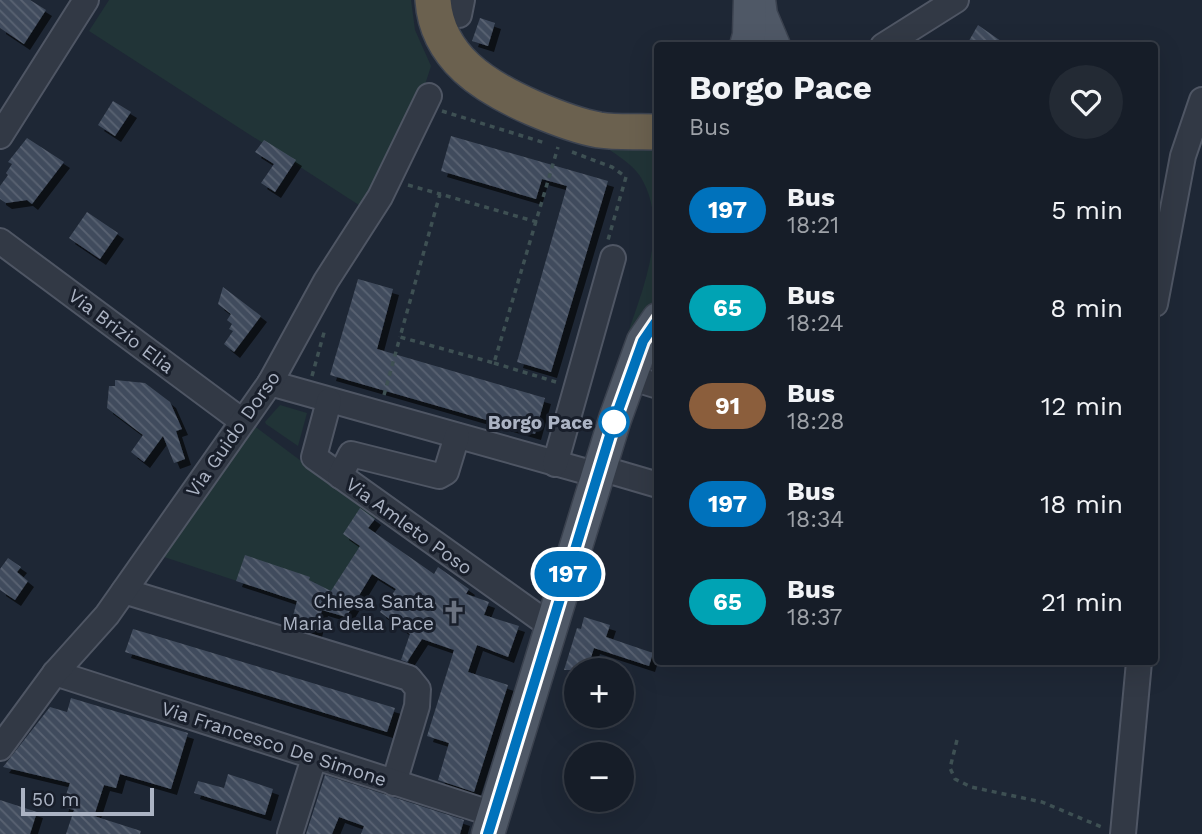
<!DOCTYPE html>
<html lang="it">
<meta charset="utf-8">
<style>
body{margin:0;font-family:"Work Sans",sans-serif;background:#232a34;color:#f1f3f6;height:100vh;display:flex;flex-direction:column;font-size:26px;white-space:nowrap}
*{box-sizing:border-box;margin:0}
p{font-size:23px;color:#9ea2a8}
.icon{flex:none;width:38px;height:38px;fill:none;stroke:currentColor;stroke-width:2;stroke-linecap:round;stroke-linejoin:round}
.map{position:relative;flex:1;overflow:hidden}
.side{position:absolute;left:654px;top:42px;width:504px;height:623px;display:flex;flex-direction:column;background:#161d28;border-radius:7px;box-shadow:0 7px 28px #0002,0 0 0 2px #353b45}
.side>*{flex:none}
.badge{padding:0 14px;border-radius:23px;font-size:24px;line-height:46px}
.buttons{position:absolute;left:564px;top:658px;display:grid;gap:14px}
.buttons a{display:grid;place-items:center;width:70px;height:70px;border-radius:50%;background:#161d28;box-shadow:0 7px 28px #0002,0 0 0 2px #353b45;font-size:35px}
.scale{position:absolute;left:21px;bottom:18px;width:133px;box-sizing:border-box;padding-left:7px;border:4px solid #abb3c3;border-top:0;font-size:19px;line-height:24px;white-space:nowrap;color:#abb3c3;-webkit-text-stroke:5px #181e2a;paint-order:stroke}
.map>.badge{position:absolute;translate:-50% -50%;box-shadow:0 0 0 4px #fff}
.round{display:grid;place-items:center;flex:none;width:74px;height:74px;border-radius:37px;background:#232a34}
.summary{display:flex;align-items:center;justify-content:space-between;height:119px;padding:0 35px}
h1{font-size:33px;font-weight:700;line-height:52px}
ul{padding:0;list-style:none}
li{display:flex;align-items:center;gap:21px;height:98px;padding:0 35px}
li div{flex:1}
li b{display:block;font-size:26px}
li em{font-style:normal}
li .badge{min-width:77px;font-weight:700;text-align:center}
.map>svg:first-child{display:block}
</style>
<div class="map">
<svg width="1202" height="834" viewBox="0 0 1202 834">
<defs>
<pattern id="building-back-hatch" width="6" height="6" patternUnits="userSpaceOnUse" patternTransform="scale(1.75)"><rect width="6" height="6" fill="#414c5d"/><path d="M-1 5l2 2M0 0l6 6M5-1l2 2" fill="none" stroke="#5a6373"/></pattern>
<filter id="shadow"><feDropShadow dx="6" dy="6" stdDeviation="0" flood-color="#0009"/></filter>
</defs>
<rect width="100%" height="100%" fill="#1e2735"/>
<!-- grass -->
<g fill="#213437">
<polygon points="109,0 411,0 415,30 431,66 423,91 362,207 89,31"/>
<path d="M658 144V297L626 339C642 290 671 226 640 176 632 164 618 156 607 148L626 149Z"/>
<polygon points="280,405 307,413 298,446 266,424 265,422"/>
<polygon points="253,425 376,517 369,528 371,530 337,582 359,596 346,617 161,556"/>
</g>
<!-- building -->
<g fill="url(#building-back-hatch)" filter="url(#shadow)">
<polygon points="0,0 30,0 46,10 24,44 0,28"/>
<polygon points="480,18 495,23 488,46 472,41"/>
<polygon points="978,25 1008,46 966,46"/>
<polygon points="113,101 131,112 115,136 98,125"/>
<polygon points="451,136 608,181 551,372 517,362 567,186 542,179 536,199 441,171"/>
<polygon points="27,138 64,162 32,204 27,200 6,203 0,199 0,186 8,175 6,173 12,164 8,162"/>
<polygon points="264,140 296,160 275,192 261,183 274,164 255,152"/>
<polygon points="87,212 118,233 100,259 69,238"/>
<polygon points="358,279 393,289 377,349 545,398 535,434 330,375"/>
<polygon points="223,287 261,316 234,352 224,344 233,331 229,329 232,324 227,320 231,314 218,304"/>
<polygon points="115,380 145,383 170,402 182,429 176,431 185,459 174,463 163,436 144,462 131,452 143,435 107,408 109,386 115,386"/>
<polygon points="360,508 375,519 368,528 434,574 438,567 469,589 466,594 489,602 484,615 519,626 508,657 477,645 468,672 508,685 474,792 438,780 449,743 427,736 454,650 422,639 407,662 401,660 410,634 380,612 396,589 372,574 346,617 322,610 316,631 291,623 297,601 236,581 245,555 310,577 309,580 331,591 360,546 343,534"/>
<polygon points="8,558 21,567 17,572 28,581 15,600 0,590 0,569"/>
<polygon points="584,617 610,625 606,637 653,653 649,666 594,648 587,670 564,670 577,628 581,629"/>
<polygon points="133,629 395,708 387,732 125,652"/>
<polygon points="71,698 188,733 171,789 120,774 116,788 104,785 94,816 141,831 140,834 66,834 74,810 62,807 70,783 3,767 50,707 67,712"/>
<polygon points="228,774 273,789 265,815 194,793 198,781 224,788"/>
<polygon points="325,775 464,820 460,834 361,834 364,826 339,817 332,834 306,834"/>
<polygon points="0,800 37,812 30,834 0,834"/>
</g>
<g fill="none" stroke-linecap="round" stroke-linejoin="round">
<!-- minor casing -->
<g stroke="#4f5664" stroke-width="28">
<g id="minor">
<polyline points="459,15 462,0"/>
<polyline points="883,46 956,0"/>
<polyline points="0,136 86,0"/>
<polyline points="0,241 242,421"/>
<polyline points="1155,304 1183,156 1202,100"/>
<polyline points="629,377 658,386"/>
<polyline points="270,383 598,475"/>
<polyline points="329,401 314,457 552,627"/>
<polyline points="555,464 613,258"/>
<polyline points="600,468 658,485"/>
<polyline points="340,476 351,454 439,476 446,472 457,436"/>
<polyline points="124,591 409,678 418,689 417,706 394,783"/>
<polyline points="55,673 493,814"/>
<polyline points="0,748 55,673 107,615 270,383 326,281 380,197 429,96"/>
<polyline points="290,834 314,758"/>
<polyline points="1123,834 1139,662"/>
</g>
</g>
<!-- major casing -->
<g stroke="#3b424f" stroke-width="35">
<g id="major">
<polyline points="759,0 761,15 774,46"/>
<polyline points="746,46 749,35 750,0"/>
<polyline points="488,834 615,419 643,341 658,319"/>
</g>
</g>
<!-- highway casing -->
<g stroke="#3c4350" stroke-width="38">
<path id="highway" d="M433 0C437 58 485 87 533 108 554 117 576 126 599 130 619 133 638 131 658 132"/>
</g>
<!-- path -->
<g stroke="#3e5053" stroke-width="3.5" stroke-dasharray="5 5" stroke-linecap="butt">
<polyline points="442,111 545,143"/>
<polyline points="572,152 612,167 626,177 608,240"/>
<polyline points="408,185 440,194"/>
<polyline points="537,222 440,194 400,337 494,363 558,147"/>
<polyline points="494,363 556,382"/>
<polyline points="312,376 325,329"/>
<polyline points="384,395 400,337"/>
<polyline points="957,740 950,768 955,779 971,787 1042,802 1104,828"/>
</g>
<!-- minor -->
<use href="#minor" stroke="#323945" stroke-width="24"/>
<!-- major -->
<use href="#major" stroke="#4f5866" stroke-width="32"/>
<!-- highway -->
<use href="#highway" stroke="#6b614f" stroke-width="35"/>
</g>
<g fill="none" stroke-linecap="round" stroke-linejoin="round">
<!-- line casing -->
<g stroke="#fff" stroke-width="16">
<polyline id="line" points="488,834 615,419 643,341 658,319"/>
</g>
<!-- line -->
<use href="#line" stroke="#0072bc" stroke-width="10"/>
</g>
<!-- icons -->
<defs>
<g id="church-bare" transform="scale(1.89)"><path d="M-1.2-6h2.4v3.5h3.3v2.4h-3.3V6h-2.4V-.1h-3.3v-2.4h3.3Z" fill="#6b7280" stroke="#181e2a" stroke-width="2.5" paint-order="stroke"/></g>
</defs>
<g fill-rule="evenodd">
<use href="#church-bare" x="454" y="612"/>
</g>
<!-- markers -->
<circle fill="#fff" stroke="#0072bc" stroke-width="3.5" cx="614" cy="422" r="14"/>
<g text-anchor="middle" dominant-baseline="central" stroke-width="6" stroke-linejoin="round" paint-order="stroke">
<!-- street labels -->
<g font-size="19" fill="#abb3c3" stroke="#181e2a">
<text transform="translate(121 331) rotate(37)">Via Brizio Elia</text>
<text transform="translate(233 434) rotate(-55)">Via Guido Dorso</text>
<text transform="translate(409 526) rotate(36)">Via Amleto Poso</text>
<text transform="translate(274 744) rotate(18)">Via Francesco De Simone</text>
</g>
<!-- stop labels -->
<g font-size="19" font-weight="bold" fill="#abb3c3" stroke="#181e2a" text-anchor="end">
<text x="593" y="422">Borgo Pace</text>
</g>
<!-- poi labels -->
<g font-size="19" fill="#abb3c3" stroke="#181e2a" text-anchor="end">
<text x="434" y="601">Chiesa Santa<tspan x="434" dy="22">Maria della Pace</tspan></text>
</g>
</g>
</svg>
<div class="buttons">
<a>+</a>
<a>−</a>
</div>
<div class="scale">50 m</div>
<b class="badge" style="left:568px;top:574px;background:#0072bc;color:#fff">197</b>
<section class="side">
<div class="summary"><div><h1>Borgo Pace</h1><p>Bus</p></div><a class="round"><svg class="icon" aria-label="heart" viewBox="0 0 24 24"><path d="M12 20l-8-8c-3-5 5-10 8-4 3-6 11-1 8 4z"/></svg></a></div>
<ul>
<li><span class="badge" style="background:#0072bc;color:#fff">197</span><div><b>Bus</b><p>18:21</p></div><em>5 min</em></li>
<li><span class="badge" style="background:#00a3b4;color:#fff">65</span><div><b>Bus</b><p>18:24</p></div><em>8 min</em></li>
<li><span class="badge" style="background:#8b5e3c;color:#fff">91</span><div><b>Bus</b><p>18:28</p></div><em>12 min</em></li>
<li><span class="badge" style="background:#0072bc;color:#fff">197</span><div><b>Bus</b><p>18:34</p></div><em>18 min</em></li>
<li><span class="badge" style="background:#00a3b4;color:#fff">65</span><div><b>Bus</b><p>18:37</p></div><em>21 min</em></li>
</ul>
</section>
</div>
